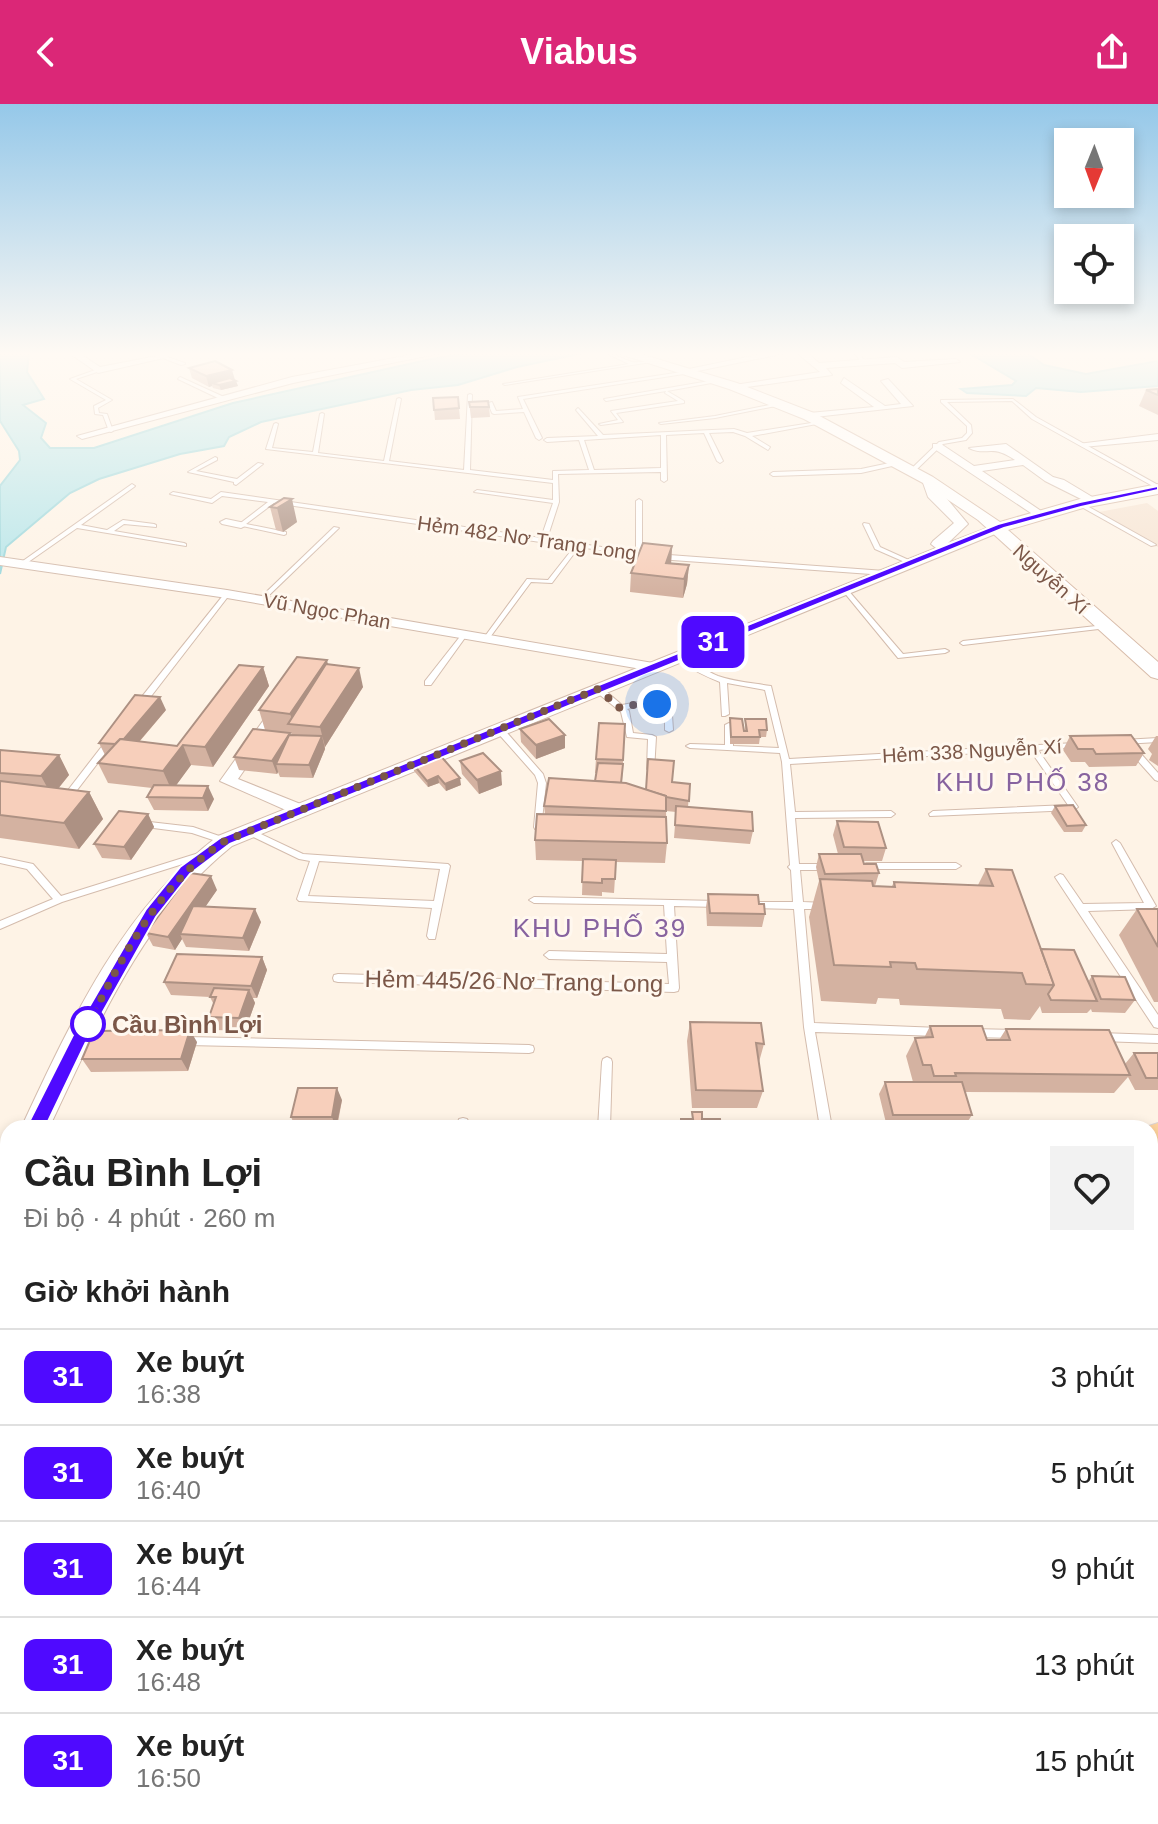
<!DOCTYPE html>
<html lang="vi">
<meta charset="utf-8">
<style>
body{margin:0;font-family:Arial,sans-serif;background:#f2f2f2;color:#222;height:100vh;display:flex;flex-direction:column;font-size:30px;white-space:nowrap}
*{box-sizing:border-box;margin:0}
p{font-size:26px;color:#767676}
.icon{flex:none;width:44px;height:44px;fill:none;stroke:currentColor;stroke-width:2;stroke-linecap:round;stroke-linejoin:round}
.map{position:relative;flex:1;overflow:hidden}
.sheet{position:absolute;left:0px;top:1016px;width:1158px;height:704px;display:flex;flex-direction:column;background:#fff;border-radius:24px 24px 0 0;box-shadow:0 4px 12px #0003}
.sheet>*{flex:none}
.badge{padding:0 16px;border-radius:12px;font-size:28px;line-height:52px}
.needle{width:52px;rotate:181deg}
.controls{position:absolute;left:1054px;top:24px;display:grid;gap:16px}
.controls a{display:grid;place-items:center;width:80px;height:80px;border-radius:0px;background:#fff;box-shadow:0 4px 12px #0003;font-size:40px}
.you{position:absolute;width:40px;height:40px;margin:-20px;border:6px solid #fff;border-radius:50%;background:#1a73e8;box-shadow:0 0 0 12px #1a73e833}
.map>.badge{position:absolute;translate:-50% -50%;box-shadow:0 0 0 4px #fff}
h2{padding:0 24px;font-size:30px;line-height:72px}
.round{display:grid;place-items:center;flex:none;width:84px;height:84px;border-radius:0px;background:#f2f2f2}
.head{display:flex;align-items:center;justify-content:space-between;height:136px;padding:0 24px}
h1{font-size:38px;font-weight:800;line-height:60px}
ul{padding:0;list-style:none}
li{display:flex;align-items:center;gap:24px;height:96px;padding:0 24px;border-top:2px solid #e0e0e0}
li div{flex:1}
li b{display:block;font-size:30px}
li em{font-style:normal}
li .badge{min-width:88px;font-weight:700;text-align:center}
header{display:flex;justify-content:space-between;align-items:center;height:104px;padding:0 24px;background:#db2777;color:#fff;font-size:36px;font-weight:800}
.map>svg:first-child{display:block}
</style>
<header><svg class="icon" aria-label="back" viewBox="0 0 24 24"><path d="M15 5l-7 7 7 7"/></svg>Viabus<svg class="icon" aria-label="share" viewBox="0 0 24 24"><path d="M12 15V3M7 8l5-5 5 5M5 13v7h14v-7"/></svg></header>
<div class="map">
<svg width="1158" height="1720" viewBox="0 0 1158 1720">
<rect width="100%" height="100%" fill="#fef3e6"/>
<!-- residential -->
<polygon fill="#f7e5d4" points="1147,399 1158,407 1158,443 1099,408"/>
<!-- water -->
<g fill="#b8e6ea" stroke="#9dd8dd" stroke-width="2">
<polygon points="0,249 29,249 27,268 44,295 23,301 46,319 41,334 50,344 94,344 233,299 427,256 465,249 583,249 517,263 458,281 411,286 261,318 229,333 224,342 180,350 99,375 70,389 6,443 0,470 0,382 20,356 19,347 0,317"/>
<polygon points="969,249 1027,249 1044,261 1086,270 1158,257 1158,282 1081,288 1036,284 1026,292 967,289 961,285 1012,281 1016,277"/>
</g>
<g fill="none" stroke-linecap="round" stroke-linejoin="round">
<!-- service casing -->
<g stroke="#d4bcad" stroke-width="2">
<g id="service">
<path d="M606 249C616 250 622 255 632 258 638 259 645 257 651 258L505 281 503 280 629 260Z"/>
<polygon points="854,249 859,249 866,259 862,259"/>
<polygon points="164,252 185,259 185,260 181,261 163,254"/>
<polygon points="98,265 100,267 76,275 112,296 98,304 99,309 107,310 113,327 111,328 109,327 103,311 95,310 94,302 106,296 70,275"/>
<polygon points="688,267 690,269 523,295 542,334 539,336 536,334 524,308 494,310 492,309 488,299 492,298 496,307 523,305 518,293"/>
<polygon points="180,273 224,293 224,294 220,295 178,275"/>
<polygon points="715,276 717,278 667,287 684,297 684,299 616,309 623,318 601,321 599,320 618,316 611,307 678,297 665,289 666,287 606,297 604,295"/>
<path d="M470 290 472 291 470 366 553 376V367L589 366 579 336 547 338 544 336 547 334 598 332 576 306 578 304 603 331 734 325 747 329 824 317 822 319 752 332 770 343 768 346 745 332 733 328 709 329 723 357 720 359 717 357 704 329 666 331 667 376 664 378 661 376V368L558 370 559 398 547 435 636 448V397L639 395 642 397V449L885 467 888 469 885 471 658 455 579 443 552 479 531 478 488 536 486 537 483 535 527 475 548 476 574 443 274 399 246 420 286 428V430L284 431 238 421 268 398 222 392 212 399 170 390 173 388 211 395 221 388 541 434 553 399 474 388 477 386 553 396V379L266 345 274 320 276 319 278 320 272 344 313 348 320 310 322 309 324 310 318 349 384 357 397 295 399 294 401 295 389 357 464 366 468 291ZM661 331V364L594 366 584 336Z"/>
<polygon points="1013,295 1036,313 1158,381 1158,385 1032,315 1012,297 947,298 971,321 972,329 966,336 943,340 914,368 910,368 910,366 939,338 962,334 967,329 967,322 941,298 941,296"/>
<polygon points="779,299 781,301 715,314 661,320 659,319 715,312"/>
<polygon points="215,353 217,354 217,356 196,367 237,375 258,359 263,360 236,381 234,380 234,378 188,368"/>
<polygon points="899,357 902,359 901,360 861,369 773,372 770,370 773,368 861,365"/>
<polygon points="132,380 135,382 134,383 81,421 107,426 123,416 154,420 156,421 156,423 124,420 114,427 184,439 186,440 186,442 77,424 24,461 20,461 20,459"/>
<polygon points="1080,398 1155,440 1156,441 1151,442 1078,401 1077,400"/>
<polygon points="864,419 869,420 880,443 911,457 911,459 907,459 875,445 863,420"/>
<polygon points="334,423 339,424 263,497 259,497 259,495"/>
<polygon points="843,485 847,485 903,550 945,545 949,547 945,549 898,554 843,487"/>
<polygon points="225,489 230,490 142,604 136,604 136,600"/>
<polygon points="1105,521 1108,523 1107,524 963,541 960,539 963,537"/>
<polygon points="464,529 467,531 431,581 425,581 425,577 462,530"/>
<path d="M675 551C689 553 703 566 718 572 735 578 753 579 771 582L789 655 1075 639 1079 641 1075 643 1038 646 1078 703 1074 706 930 712 929 710 933 707 1068 701 1030 646 790 660 795 708 891 707 895 710 891 713 795 714 799 760H826L831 763 826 766H800L803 798 825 799 830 802 825 805H804L814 919 940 924 944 925 945 928 944 931 940 932 815 928 832 1024H820L804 923 794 805 753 804 748 801 753 798H793L791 766 788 763 790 761 782 658 780 649 690 644 686 642 690 640 725 641V621L729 619 733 621V642L779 644 765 586 727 579 729 610 725 612H722L720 578C704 572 690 564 675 555Z"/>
<polygon points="595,583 601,583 622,601 654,595 672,611 673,626 669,628 665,626 665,614 649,600 627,605 629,607 633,629 652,631 656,633 654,667 651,668 647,665 648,635 627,633 621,608 595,587"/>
<polygon points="496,623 502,623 543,670 546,679 541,725 535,725 534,723 538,679 535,671 496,627"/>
<polygon points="1158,634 1158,638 1123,640 1119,638 1123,636"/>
<polygon points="106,637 109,637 113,639 71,694 65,694 65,690"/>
<polygon points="1129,643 1135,643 1158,669 1158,677 1155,676 1129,647"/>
<polygon points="141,717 193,723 228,735 229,737 225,740 192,729 138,722 137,720 138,718"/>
<path d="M246 723 303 750 448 760 450 762 435 835H429L427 832 432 804 299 797 297 795 310 757 299 755 243 728 242 726 243 724ZM319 757 440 765 434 797 308 792Z"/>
<polygon points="1116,736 1120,739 1156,802 1151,805 1088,807 1158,911 1158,924 1154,923 1055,773 1060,770 1063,771 1083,800 1144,799 1112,739"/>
<polygon points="202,748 206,751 205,753 62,798 0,825 0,817 53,795 27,765 0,759 0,753 33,760 61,792"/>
<polygon points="866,759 956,759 961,762 956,765 866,765 861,762"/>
<polygon points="534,793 718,797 723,800 718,803 674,802 679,884 678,887 674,888 338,878 334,877 333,874 334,871 338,870 669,880 667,858 549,855 544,851 549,847 667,850 664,801 534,799 529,796"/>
<polygon points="972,925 1016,926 1020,927 1021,930 1020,933 1016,934 972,933 968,932 967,929 968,926"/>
<polygon points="1100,929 1158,931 1158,939 1100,937 1096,936 1095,933 1096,930"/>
<polygon points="187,933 529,941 533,942 534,945 533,948 529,949 187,941 183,940 182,937 183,934"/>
<polygon points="607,953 611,955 612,958 610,1024 598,1024 602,958 603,955"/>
<polygon points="463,1014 467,1015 469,1019 468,1024 456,1024 459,1015"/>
</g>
</g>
<!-- minor casing -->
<g stroke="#d4bcad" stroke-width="2">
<g id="minor">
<polygon points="69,249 79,249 100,263 157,252 154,249 164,249 168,253 98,269"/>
<polygon points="421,249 441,249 293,279 82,335 77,332 292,273"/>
<polygon points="766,249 786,249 683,270 679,267"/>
<polygon points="797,249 807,249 819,259 897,253 904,258 956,255 960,258 902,264 895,259 826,264 832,271 733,285 728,282 820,268"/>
<polygon points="844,274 885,302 901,300 881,277 888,275 913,302 806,314 809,309 874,303 841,279"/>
<polygon points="1158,330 1158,336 1083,343 1078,340"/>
<path d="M933 340H941L974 362 1015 356C991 339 987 353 969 344L1006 340 1053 373 1064 376 1099 397 1089 399 1045 377 1023 361 982 367 1047 411 1037 413 933 344Z"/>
<polygon points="226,415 245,419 247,421 241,424 222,420 220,418"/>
<polygon points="0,453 227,486 653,559 660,563 653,567 227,494 0,461"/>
<polygon points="280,598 288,603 238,675 303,701 303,709 297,711 220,677 275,600"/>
<polygon points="8,1247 8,1275 0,1276 0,1248"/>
<polygon points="8,1669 8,1705 0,1707 0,1671"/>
<polygon points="945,1712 981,1712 982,1720 946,1720"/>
</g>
</g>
<!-- tertiary casing -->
<g stroke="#d4bcad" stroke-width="2">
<g id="tertiary">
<path d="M928 372 968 420 948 439 995 421 1000 422V428L232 742C141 815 98 921 49 1024H21C71 917 122 805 218 732L936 444 931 440 933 437 954 419 928 393 922 376Z"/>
<polygon points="8,1068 8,1109 0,1112 0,1071"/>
</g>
</g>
<!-- secondary casing -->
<g stroke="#d8bcaa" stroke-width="2">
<polygon id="secondary" points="617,249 637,249 737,279 814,309 933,373 1000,418 1080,395 1158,380 1158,390 1083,404 1008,426 1158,558 1158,575 1151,573 978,416 923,379 804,315 729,285"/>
</g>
<!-- primary casing -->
<g stroke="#ddd3cf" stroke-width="2">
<g id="primary">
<polygon points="1158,1019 1158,1077 1150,1079 1150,1024 1143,1024"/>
<polygon points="1158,1202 1158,1289 1150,1292 1150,1204"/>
<polygon points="8,1288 8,1358 0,1360 0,1290"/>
<polygon points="8,1557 8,1654 0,1656 0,1559"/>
</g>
</g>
<!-- trunk casing -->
<g stroke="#ddd3cf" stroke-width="2">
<g id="trunk">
<polygon points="1158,1070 1158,1108 1150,1110 1150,1072"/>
<polygon points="1158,1172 1158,1216 1150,1219 1150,1175"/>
<polygon points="8,1361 8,1413 0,1415 0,1363"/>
<polygon points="8,1502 8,1558 0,1560 0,1504"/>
</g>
</g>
<!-- service -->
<use href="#service" fill="#fff" fill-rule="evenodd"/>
<!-- minor -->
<use href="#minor" fill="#fff" fill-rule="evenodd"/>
<!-- tertiary -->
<use href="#tertiary" fill="#fff" fill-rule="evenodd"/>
<!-- secondary -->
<use href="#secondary" fill="#fff" fill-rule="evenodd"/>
<!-- primary -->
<use href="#primary" fill="#ffd49d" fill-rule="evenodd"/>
<!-- trunk -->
<use href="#trunk" fill="#fec09a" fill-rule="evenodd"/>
</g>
<!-- wall -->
<g fill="#d4b2a1">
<polygon points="189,264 235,276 238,282 221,286 213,284 212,282 209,283 192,274"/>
<polygon points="1158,285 1158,311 1139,302 1146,286"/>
<polygon points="458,293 460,315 435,316 433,294"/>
<polygon points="469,298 489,303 490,313 471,314"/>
<polygon points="284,394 297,418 283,428 276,426 270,403"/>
<polygon points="672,442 671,459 689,461 687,480 683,494 630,488 631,469"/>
<polygon points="328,560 363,583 325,643 325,645 313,674 280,673 278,668 277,670 239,666 234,653 290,629 290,631 292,631 291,629 265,626 259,606"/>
<polygon points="263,563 269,582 213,663 191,661 176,681 214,695 208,707 154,706 147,693 152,684 108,679 98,659 105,651 99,639 166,606 140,637 177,642"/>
<polygon points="730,614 744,627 745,627 745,615 767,626 766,633 760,633 759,640 730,640"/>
<polygon points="625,620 622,679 646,686 672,678 690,680 688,703 753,727 750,740 674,734 676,708 666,707 667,739 665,759 616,758 614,789 602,788 602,792 582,791 583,757 536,756 535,736 545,710 544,702 595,677 597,669 595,669 596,655"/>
<polygon points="520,625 565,631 565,644 536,655 521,638"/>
<polygon points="1070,632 1144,649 1136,662 1089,663 1085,658 1071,658 1063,646"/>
<polygon points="1156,632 1158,632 1158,662 1149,656 1152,650 1148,645"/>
<polygon points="0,646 59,651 69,671 58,685 89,688 103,715 79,745 0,734"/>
<polygon points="460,657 502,681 479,690 462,670"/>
<polygon points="413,660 461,681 446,687 439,679 428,683 414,667"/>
<polygon points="1055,702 1086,721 1082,728 1064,728 1051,709"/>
<polygon points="148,710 154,723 131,756 102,754 94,740"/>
<polygon points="837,717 886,744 882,757 863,757 864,760 879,769 875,782 892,782 894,778 978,781 986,765 1041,845 1088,878 1092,872 1135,896 1125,909 1092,908 1091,905 1087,909 1042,909 1040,902 1030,916 1004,915 1001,905 900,901 899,895 878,894 876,900 821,897 809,813 819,777 816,763 819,750 838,750 833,731"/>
<polygon points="217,786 205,802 261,818 249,847 186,843 182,835 175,846 153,842 146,829"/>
<polygon points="708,790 759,800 765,810 762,823 707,822 706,803"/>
<polygon points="1137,805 1158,805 1158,898 1154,898 1119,831"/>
<polygon points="262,853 267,866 257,894 253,894 255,899 245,927 216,926 209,913 214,901 210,893 171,891 164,878"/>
<polygon points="690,918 764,940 759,958 763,987 757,1004 692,1004 687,937"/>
<polygon points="930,922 987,936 999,936 1006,925 1125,960 1134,949 1158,949 1158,986 1135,986 1128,973 1114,989 965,988 972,1011 964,1023 887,1023 879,990 885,978 913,978 906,952 915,934 924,934"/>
<polygon points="197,938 188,967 91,968 82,955"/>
<polygon points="342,996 337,1024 296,1024 291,1013"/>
<polygon points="1150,1523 1158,1627 1154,1627 1150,1664"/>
<polygon points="724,1712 942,1712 943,1720 725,1720"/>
</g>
<!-- shaded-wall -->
<g fill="#ad9183">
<polygon points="232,266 235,276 212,279 212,282 209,283 206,272"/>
<polygon points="236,277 238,282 221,286 219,281"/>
<polygon points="292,395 297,418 283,428 277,404"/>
<polygon points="672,442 671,461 666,459"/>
<polygon points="689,461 687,480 683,494 684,475"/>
<polygon points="327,556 331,575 294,620 290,610"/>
<polygon points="263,563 269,582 213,663 205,643"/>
<polygon points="359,564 363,583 325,643 320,623"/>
<polygon points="160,593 166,606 125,654 119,640"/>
<polygon points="290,629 294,642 276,660 278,668 277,670 272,657"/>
<polygon points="565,631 565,644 536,655 536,641"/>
<polygon points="322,632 325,645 313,674 309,661"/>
<polygon points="183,641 191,661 172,687 163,667"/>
<polygon points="59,651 69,671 52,692 41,672"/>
<polygon points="501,667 502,681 479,690 477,676"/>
<polygon points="438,672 439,679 428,683 427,677"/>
<polygon points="460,674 461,681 446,687 445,680"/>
<polygon points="208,682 214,695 208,707 203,694"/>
<polygon points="89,688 103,715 79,745 64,719"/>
<polygon points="148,710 154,723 131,756 124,743"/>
<polygon points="211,772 217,786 186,831 180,830 182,835 175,846 168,833"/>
<polygon points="255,805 261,818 249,847 243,834"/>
<polygon points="262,853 267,866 257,894 251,882"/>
<polygon points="249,886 255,899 245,927 239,914"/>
<polygon points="190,926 197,938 188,967 181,955"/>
<polygon points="337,984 342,996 336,1024 332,1013"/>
<polygon points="284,1712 301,1712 300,1720 283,1720"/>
</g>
<!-- building -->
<g fill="#f7cfbb" stroke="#ad9183" stroke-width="2">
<polygon points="215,257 232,266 206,272 189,264"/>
<polygon points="230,274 236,277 219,281 212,279"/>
<polygon points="1158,285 1158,291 1146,286"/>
<polygon points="458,293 459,304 434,306 433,294"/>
<polygon points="488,297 489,303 470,303 469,298"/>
<polygon points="284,394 292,395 277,404 270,403"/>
<polygon points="643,439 672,442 666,459 689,461 684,475 631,469"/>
<polygon points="297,553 327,556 290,610 259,606"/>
<polygon points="326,560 359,564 320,623 288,620"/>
<polygon points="239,561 263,563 205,643 183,641 163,667 98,659 120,635 177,642"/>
<polygon points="135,591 160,593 124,635 120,635 115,640 99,639"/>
<polygon points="730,614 742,615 744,627 747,627 745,615 766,615 767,626 759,626 760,633 731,633"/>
<polygon points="549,615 565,631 536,641 520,625"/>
<polygon points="599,619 625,620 623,656 596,655"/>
<polygon points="253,625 290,629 272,657 234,653"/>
<polygon points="289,631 322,632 309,661 276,660"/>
<polygon points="1131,631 1144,649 1096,650 1093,645 1078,645 1070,632"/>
<polygon points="0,646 59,651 41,672 0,669"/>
<polygon points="483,649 501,667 477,676 460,657"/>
<polygon points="439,650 460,674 445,680 438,672 427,677 413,660"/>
<polygon points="648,655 674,657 672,678 690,680 689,697 666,693 666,692 646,686"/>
<polygon points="598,659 623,660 621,679 595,677"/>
<polygon points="549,674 626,679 666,692 666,707 544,702"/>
<polygon points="0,677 89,688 64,719 0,711"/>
<polygon points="154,681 208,682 203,694 147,693"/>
<polygon points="1073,701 1086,721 1067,722 1055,702"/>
<polygon points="676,702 752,708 753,727 675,721"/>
<polygon points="119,707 148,710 124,743 94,740"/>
<polygon points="537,710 666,713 667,739 535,736"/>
<polygon points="837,717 878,718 886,744 844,743"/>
<polygon points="819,750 861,750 864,760 876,760 879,769 825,770"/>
<polygon points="583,755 616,756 615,775 602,775 602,779 582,778"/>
<polygon points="986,765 1012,766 1054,881 1026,880 1022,869 917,865 915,859 890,858 891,863 834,861 820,775 872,777 873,782 895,783 894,778 993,782"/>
<polygon points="190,769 211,772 168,833 146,829"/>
<polygon points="708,790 758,791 759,800 764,800 765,810 710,809"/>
<polygon points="193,802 255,805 243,834 180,830"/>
<polygon points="1137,805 1158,805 1158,843"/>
<polygon points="1041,845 1074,846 1097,897 1051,896 1048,890 1054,881"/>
<polygon points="177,850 262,853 251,882 164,878"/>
<polygon points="1092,872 1125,873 1135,896 1101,895"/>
<polygon points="214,884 249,886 239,914 209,913 216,893 210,893"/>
<polygon points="690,918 761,919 764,940 756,939 763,987 696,986"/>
<polygon points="930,922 982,922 987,936 1010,936 1006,925 1109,926 1130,971 955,969 956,972 934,972 931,961 923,961 915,934 933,933"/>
<polygon points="190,926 181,955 82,955 94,927"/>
<polygon points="1134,949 1158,949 1158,974 1146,974"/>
<polygon points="885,978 962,978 972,1011 893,1011"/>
<polygon points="298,984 337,984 332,1013 291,1013"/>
<polygon points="692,1008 702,1008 702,1015 720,1015 721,1024 681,1024 681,1015 693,1015"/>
<polygon points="1150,1483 1158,1505 1158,1512 1150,1512"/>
<polygon points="1150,1523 1158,1523 1158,1627 1150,1605"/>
<polygon points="1150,1614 1158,1640 1158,1664 1150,1664"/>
<polygon points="124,1712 284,1712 283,1720 122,1720"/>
<polygon points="733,1712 942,1712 943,1720 734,1720"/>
</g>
<!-- sky -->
<linearGradient id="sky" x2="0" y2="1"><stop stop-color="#95c8e9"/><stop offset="0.51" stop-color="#fffaf4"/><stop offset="1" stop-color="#fffaf4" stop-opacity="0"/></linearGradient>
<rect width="1158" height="490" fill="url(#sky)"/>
<!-- line -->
<polygon fill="#4f0aff" stroke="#fff" stroke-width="2" points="1158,382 1158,386 1081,403 1004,424 230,740 190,770 156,813 86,938 42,1030 29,1030 26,1024 74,929 146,805 180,763 220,734 998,420 1080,398"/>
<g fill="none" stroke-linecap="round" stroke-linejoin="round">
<!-- walk -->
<path stroke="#7b5748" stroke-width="8" stroke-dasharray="0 14.4" d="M88 920C124 851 158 780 225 737L598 585 620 604 651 597 657 600"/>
</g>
<!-- markers -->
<circle fill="#fff" stroke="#4f0aff" stroke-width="4" cx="88" cy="920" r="16"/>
<g text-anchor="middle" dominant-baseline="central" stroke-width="6" stroke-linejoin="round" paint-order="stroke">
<!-- far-street labels -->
<g font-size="20" fill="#7b5748" stroke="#fff8ef">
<text transform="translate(527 434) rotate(8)">Hẻm 482 Nơ Trang Long</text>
<text transform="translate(1051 475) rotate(42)">Nguyễn Xí</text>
<text transform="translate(327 507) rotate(10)">Vũ Ngọc Phan</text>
<text transform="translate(972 647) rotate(-3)">Hẻm 338 Nguyễn Xí</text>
</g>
<!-- street labels -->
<g font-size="24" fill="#7b5748" stroke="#fff8ef">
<text transform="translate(514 877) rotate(1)">Hẻm 445/26 Nơ Trang Long</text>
</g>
<!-- stop labels -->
<g font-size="24" font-weight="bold" fill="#7b5748" stroke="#fff8ef" text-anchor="start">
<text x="112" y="920">Cầu Bình Lợi</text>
</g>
<!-- neighbourhood labels -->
<g font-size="26" letter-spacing="2" fill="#87639f" stroke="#fff8ef">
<text x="1023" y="678">KHU PHỐ 38</text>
<text x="600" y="824">KHU PHỐ 39</text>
</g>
</g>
</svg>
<div class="controls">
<a><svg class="needle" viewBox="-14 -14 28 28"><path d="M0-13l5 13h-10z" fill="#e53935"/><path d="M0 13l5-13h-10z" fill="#767676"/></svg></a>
<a><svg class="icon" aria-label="locate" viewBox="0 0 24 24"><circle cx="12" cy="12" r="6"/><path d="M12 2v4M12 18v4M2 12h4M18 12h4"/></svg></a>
</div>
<div class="you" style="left:657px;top:600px"></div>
<b class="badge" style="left:713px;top:538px;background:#4f0aff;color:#fff">31</b>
<section class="sheet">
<div class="head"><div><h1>Cầu Bình Lợi</h1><p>Đi bộ · 4 phút · 260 m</p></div><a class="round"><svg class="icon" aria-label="heart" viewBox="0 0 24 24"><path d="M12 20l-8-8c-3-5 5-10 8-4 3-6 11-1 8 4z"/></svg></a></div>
<h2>Giờ khởi hành</h2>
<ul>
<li><span class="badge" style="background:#4f0aff;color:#fff">31</span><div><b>Xe buýt</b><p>16:38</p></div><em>3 phút</em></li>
<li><span class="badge" style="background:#4f0aff;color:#fff">31</span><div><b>Xe buýt</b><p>16:40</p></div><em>5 phút</em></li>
<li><span class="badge" style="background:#4f0aff;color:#fff">31</span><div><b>Xe buýt</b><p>16:44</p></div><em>9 phút</em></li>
<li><span class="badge" style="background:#4f0aff;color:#fff">31</span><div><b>Xe buýt</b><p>16:48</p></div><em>13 phút</em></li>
<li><span class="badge" style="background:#4f0aff;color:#fff">31</span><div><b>Xe buýt</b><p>16:50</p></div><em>15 phút</em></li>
</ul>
</section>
</div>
